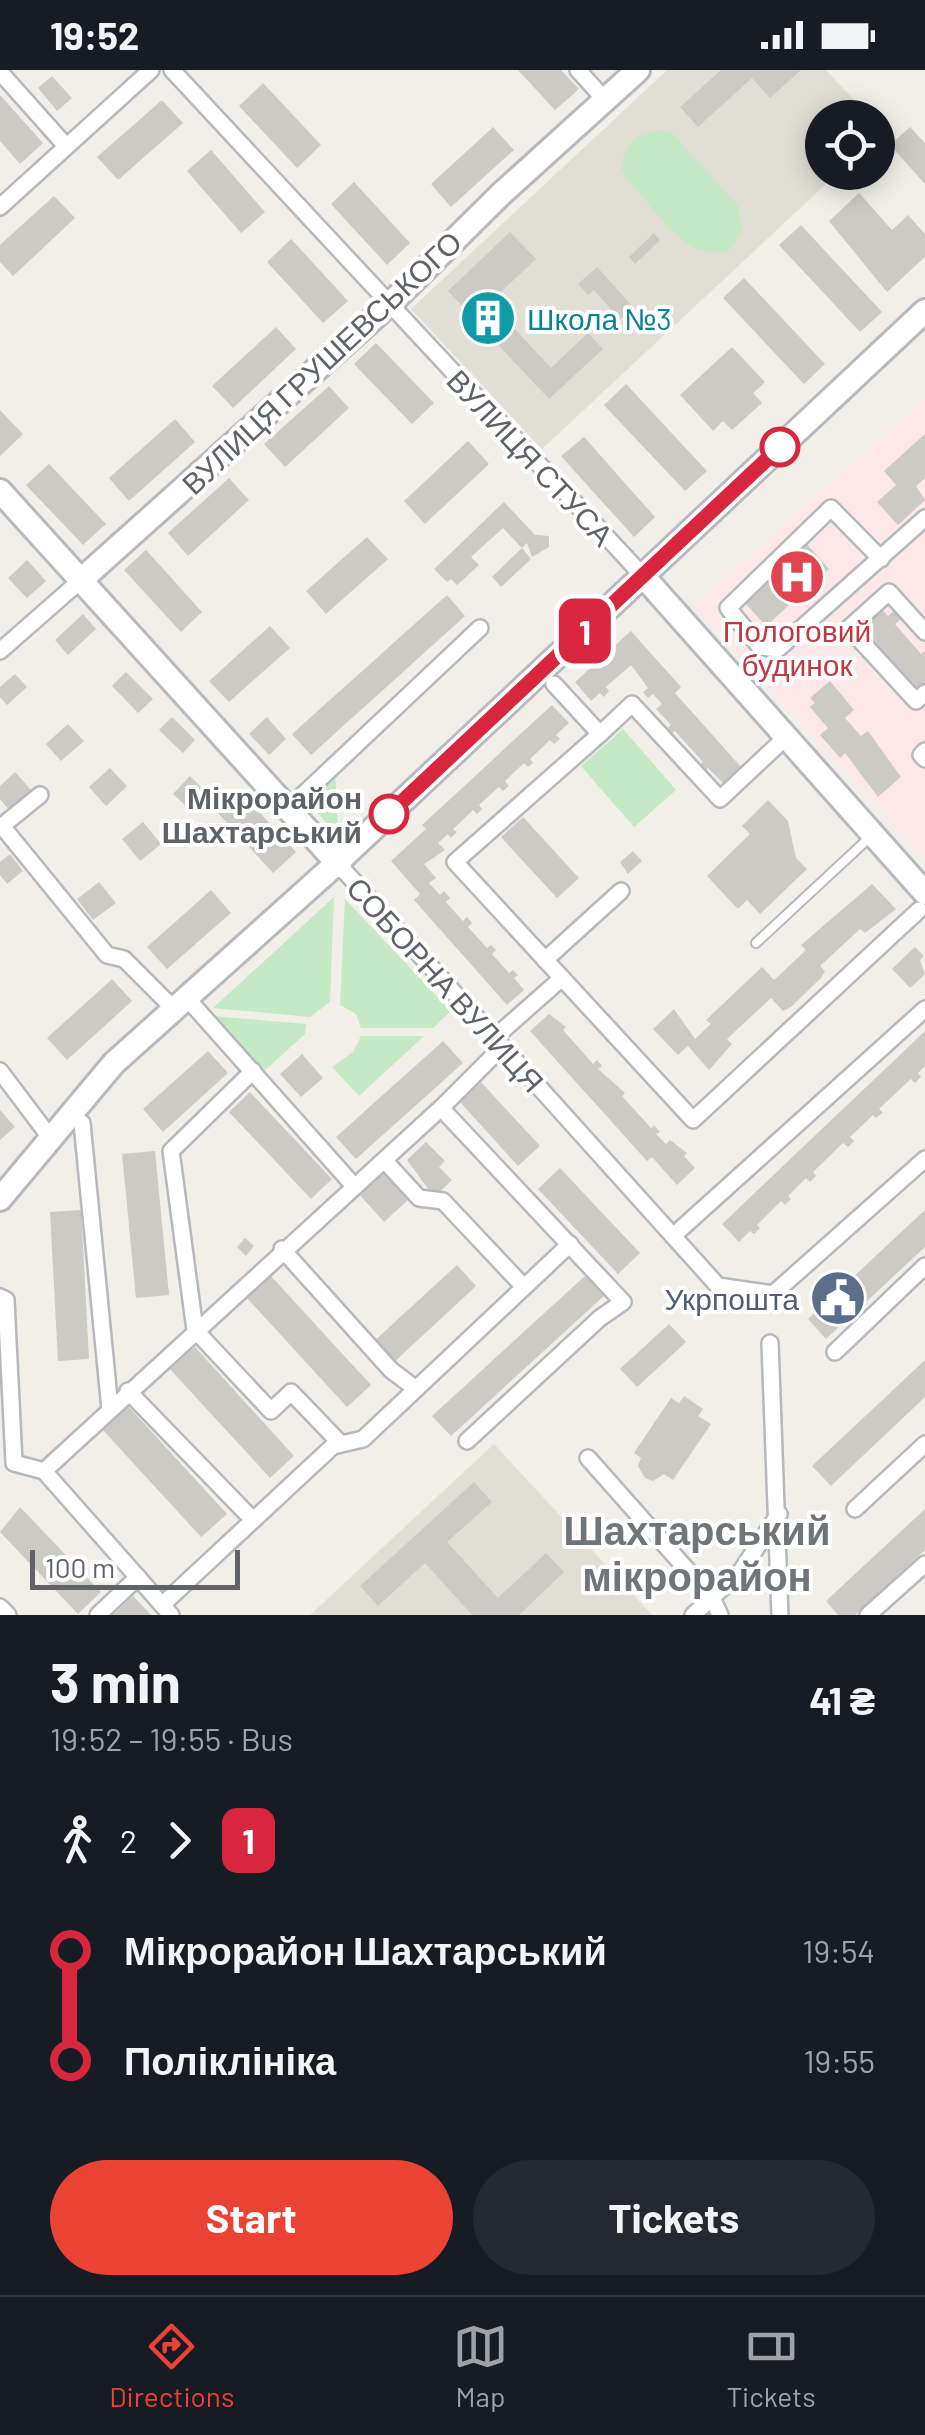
<!DOCTYPE html>
<meta charset="utf-8">
<style>
body{margin:0;font-family:Barlow,sans-serif;background:#242831;color:#f1f3f6;height:100vh;display:flex;flex-direction:column;font-size:38px;white-space:nowrap}
*{box-sizing:border-box;margin:0}
p{font-size:32px;color:#9ea1a6}
.icon{flex:none;width:55px;height:55px;fill:none;stroke:currentColor;stroke-width:2;stroke-linecap:round;stroke-linejoin:round}
.map{position:relative;height:1545px;overflow:hidden}
.sheet{display:flex;flex-direction:column;background:#171b24;flex:1}
.sheet>*{flex:none}
.badge{padding:0 20px;border-radius:15px;font-size:35px;line-height:65px}
.buttons{position:absolute;left:805px;top:30px;display:grid;gap:20px}
.buttons a{display:grid;place-items:center;width:90px;height:90px;border-radius:50%;background:#171b24;box-shadow:0 5px 25px #0003;font-size:50px}
.scale{position:absolute;left:30px;bottom:25px;width:210px;box-sizing:border-box;padding-left:10px;border:5px solid #5f6368;border-top:0;font-size:28px;line-height:35px;white-space:nowrap;color:#5f6368;-webkit-text-stroke:8px #fff;paint-order:stroke}
.map>.badge{position:absolute;translate:-50% -50%;box-shadow:0 0 0 5px #fff}
.legs{display:flex;align-items:center;gap:15px;height:110px;padding:0 50px;font-size:32px}
.legs p{margin-inline-start:auto}
.headline{display:flex;align-items:center;justify-content:space-between;height:170px;padding:0 50px}
h1{font-size:55px;font-weight:700;line-height:75px}
.cta{display:flex;gap:20px;margin-top:auto;padding:20px 50px}
.cta a{flex:1;height:115px;border-radius:60px;background:#ea4335;color:#fff;font-size:40px;font-weight:700;line-height:115px;text-align:center}
.cta a+a{background:#242831;color:#f1f3f6}
ul{padding:0 50px;list-style:none}
li{display:flex;align-items:center;gap:35px;height:110px;font-size:38px}
li i{display:grid;place-items:center;width:15px;height:100%;margin:0 12px;background:currentColor}
li i::after{content:'';width:25px;height:25px;margin:-12px;border:8px solid;border-radius:50%;background:#171b24}
li p{margin-inline-start:auto}
li:first-child i{background:linear-gradient(#0000 50%,currentColor 0)}
li:last-child i{background:linear-gradient(currentColor 50%,#0000 0)}
.status{display:flex;justify-content:space-between;align-items:center;height:70px;padding:0 50px;background:#171b24;direction:ltr}
.status svg{height:28px;fill:currentColor}
.dock{display:flex;justify-content:space-around;align-items:center;height:140px;border-top:2px solid #363941;background:#171b24;font-size:28px;color:#9ea1a6}
.dock a{display:grid;justify-items:center;gap:5px}
.dock .current{color:#ea4335}
.map>svg:first-child{display:block}
</style>
<div class="status"><b>19:52</b><svg viewBox="0 0 49 12"><path d="M0 12V9h3v3zM5 12V6h3v6zM10 12V3h3v9zM15 12V0h3v12zM26 1h20v11H26zM47 4h2v5h-2z"/></svg></div>
<div class="map">
<svg width="925" height="1545" viewBox="0 0 925 1545">
<rect width="100%" height="100%" fill="#f1efe8"/>
<!-- education -->
<g fill="#e1ded6">
<polygon points="667,0 826,0 870,47 822,48 822,102 838,103 542,379 411,239"/>
<polygon points="494,1374 652,1545 310,1545"/>
</g>
<!-- medical -->
<polygon fill="#fce8e6" points="925,328 925,788 694,536"/>
<!-- green -->
<g fill="#c5e8c5">
<path d="M661 60 673 64 738 136 742 160 731 179C688 198 652 135 626 107L621 98C625 73 637 62 661 60Z"/>
<polygon points="623,659 676,720 634,757 581,696"/>
<polygon points="335,698 338,766 303,727"/>
<polygon points="334,827 330,932 310,947 213,938"/>
<polygon points="345,829 451,941 433,958 361,958 356,944 340,935"/>
<polygon points="213,946 306,954 305,964 263,1002"/>
<polygon points="361,966 424,966 359,1026 332,997 353,982"/>
</g>
<!-- building -->
<g fill="#cccac5">
<polygon points="518,0 561,0 579,19 555,40"/>
<polygon points="721,0 801,0 770,28 752,8 698,57 680,37"/>
<polygon points="52,6 72,28 57,41 38,18"/>
<polygon points="263,13 321,75 297,98 239,36"/>
<polygon points="0,25 43,73 20,94 0,71"/>
<polygon points="162,30 183,53 118,110 97,87"/>
<polygon points="493,57 514,80 451,137 431,114"/>
<polygon points="910,57 925,73 925,114 890,75"/>
<polygon points="211,80 265,142 241,163 187,101"/>
<polygon points="850,102 866,102 870,107 861,115"/>
<polygon points="354,112 410,173 387,195 331,134"/>
<polygon points="859,123 892,160 908,145 925,164 925,187 887,222 829,151"/>
<polygon points="54,126 75,148 13,206 0,192 0,175"/>
<polygon points="801,155 882,242 860,262 779,175"/>
<polygon points="510,162 536,189 490,232 551,298 588,263 603,279 549,329 448,221"/>
<polygon points="654,163 660,170 635,194 629,187"/>
<polygon points="291,169 348,231 323,253 267,192"/>
<polygon points="597,197 633,237 620,249 594,220 588,225 578,214"/>
<polygon points="744,208 825,294 804,314 723,228"/>
<polygon points="647,247 655,255 644,265 637,256"/>
<polygon points="276,257 296,279 233,338 212,316"/>
<polygon points="376,273 434,333 412,354 354,294"/>
<polygon points="732,277 765,312 753,323 762,333 732,360 723,351 713,361 680,325"/>
<polygon points="626,314 707,401 685,421 604,335"/>
<polygon points="329,316 349,338 285,397 264,374"/>
<polygon points="0,340 23,364 0,386"/>
<polygon points="175,349 195,372 129,431 109,408"/>
<polygon points="925,364 925,408 916,416 925,430 898,455 877,432 896,415 884,401"/>
<polygon points="584,367 655,447 634,467 561,386"/>
<polygon points="468,371 489,394 425,454 404,431"/>
<polygon points="49,394 106,454 83,475 26,415"/>
<polygon points="229,408 249,430 188,486 168,463"/>
<polygon points="504,432 535,465 549,466 549,477 532,487 527,473 522,478 503,458 471,487 479,495 457,515 451,509 447,512 434,499"/>
<polygon points="367,467 388,489 326,544 306,521"/>
<polygon points="805,472 829,499 766,556 742,530 789,493 786,490"/>
<polygon points="522,478 531,489 501,517 492,507"/>
<polygon points="146,480 202,542 181,562 124,500"/>
<polygon points="27,490 46,511 27,528 8,508"/>
<polygon points="447,525 465,546 311,685 292,664"/>
<polygon points="878,535 888,546 894,541 901,549 895,554 921,584 925,581 925,616 916,624 855,555"/>
<polygon points="83,544 96,559 68,585 55,570"/>
<polygon points="270,556 290,578 229,632 209,611"/>
<polygon points="631,561 681,617 675,623 741,697 723,713 708,698 704,702 698,696 703,692 675,661 671,664 667,659 671,655 656,639 662,634 653,624 648,628 643,622 648,618 631,595 606,617 609,621 604,627 600,623 591,631 575,612"/>
<polygon points="126,602 153,629 138,643 112,616"/>
<polygon points="15,604 27,617 7,635 0,627 0,617"/>
<polygon points="830,611 854,640 845,648 861,666 868,661 901,707 878,727 845,683 840,688 820,665 828,658 810,637 815,633 810,628"/>
<polygon points="552,635 569,653 556,665 560,669 554,674 550,670 530,689 533,693 528,697 524,693 505,711 509,716 503,721 499,717 479,735 482,739 477,744 473,740 453,759 457,762 451,768 448,764 438,773 445,780 424,794 436,808 429,813 440,825 444,821 450,828 446,832 463,851 467,847 472,853 468,857 487,878 491,875 496,880 492,884 509,903 513,900 518,905 514,908 524,920 507,935 414,830 420,824 391,791 426,759 422,755"/>
<polygon points="172,647 195,670 183,683 159,660"/>
<polygon points="267,647 286,669 269,685 249,664"/>
<polygon points="68,654 84,671 61,691 46,674"/>
<polygon points="110,698 127,716 106,736 89,717"/>
<polygon points="15,702 32,721 10,741 0,729 0,716"/>
<polygon points="190,706 202,718 186,736 173,724"/>
<polygon points="239,720 296,782 273,803 216,741"/>
<polygon points="768,730 788,751 796,788 807,799 760,844 747,830 738,839 707,806 750,764 742,756"/>
<polygon points="523,747 579,808 557,828 501,767"/>
<polygon points="143,752 161,774 140,791 122,769"/>
<polygon points="633,781 642,791 628,804 620,792"/>
<polygon points="10,784 23,801 7,814 0,805 0,792"/>
<polygon points="99,812 116,833 93,850 77,829"/>
<polygon points="872,814 896,839 865,863 860,859 820,896 825,901 821,908 791,937 783,941 771,928 727,969 732,974 709,1000 688,976 678,985 653,959 674,939 695,969 711,954 706,950 762,897 774,910 806,880 801,875"/>
<polygon points="211,820 231,843 167,899 147,877"/>
<polygon points="915,877 924,886 920,890 925,904 910,918 892,899"/>
<polygon points="112,909 132,931 67,990 47,968"/>
<polygon points="549,944 566,957 563,960 593,994 597,990 602,996 598,999 625,1023 622,1026 651,1058 654,1055 660,1062 656,1064 666,1074 670,1070 687,1083 684,1086 695,1098 677,1115 652,1087 647,1091 530,961"/>
<polygon points="925,961 925,996 918,1003 921,1007 915,1013 911,1009 879,1039 883,1042 876,1048 873,1045 850,1067 854,1071 848,1077 843,1073 813,1102 816,1106 810,1112 806,1108 788,1126 791,1129 785,1135 781,1131 757,1155 760,1158 754,1164 750,1161 739,1172 722,1154"/>
<polygon points="443,971 463,993 356,1089 336,1067"/>
<polygon points="208,981 228,1003 163,1062 143,1039"/>
<polygon points="302,984 323,1008 301,1027 280,1004"/>
<polygon points="481,1012 540,1076 518,1096 460,1032"/>
<polygon points="250,1022 332,1109 311,1129 229,1042"/>
<polygon points="0,1040 15,1057 0,1070"/>
<polygon points="426,1072 445,1091 439,1097 452,1110 434,1127 407,1090"/>
<polygon points="155,1081 169,1225 136,1228 122,1084"/>
<polygon points="560,1098 640,1183 618,1204 538,1119"/>
<polygon points="384,1101 409,1129 384,1152 358,1123"/>
<polygon points="81,1140 89,1289 58,1291 50,1142"/>
<polygon points="925,1140 925,1177 826,1269 808,1249"/>
<polygon points="245,1168 254,1176 246,1186 237,1177"/>
<polygon points="457,1195 476,1216 390,1296 371,1274"/>
<polygon points="587,1204 606,1224 451,1366 432,1346"/>
<polygon points="270,1205 371,1315 347,1337 246,1227"/>
<polygon points="669,1254 686,1272 637,1317 620,1299"/>
<polygon points="195,1277 294,1386 270,1408 170,1299"/>
<polygon points="925,1290 925,1327 831,1416 812,1396"/>
<polygon points="684,1326 703,1339 698,1346 711,1354 673,1410 664,1404 653,1411 645,1408 638,1396 641,1388 634,1383 671,1328 679,1333"/>
<polygon points="127,1335 227,1444 201,1467 102,1359"/>
<polygon points="474,1412 492,1432 447,1472 498,1528 546,1483 564,1502 519,1545 472,1545 425,1493 378,1536 360,1516"/>
<polygon points="20,1437 101,1522 78,1544 0,1462"/>
<polygon points="925,1439 925,1480 855,1545 838,1545 826,1531"/>
<polygon points="133,1526 151,1545 113,1545"/>
</g>
<g fill="none" stroke-linecap="round" stroke-linejoin="round">
<!-- lane casing -->
<g stroke="#b5b8bc" stroke-width="12">
<polyline id="lane" points="756,873 869,768"/>
</g>
<!-- street casing -->
<g stroke="#b5b8bc" stroke-width="20">
<g id="street">
<polyline points="172,0 643,506"/>
<polyline points="578,0 605,30"/>
<polyline points="0,2 66,76"/>
<polyline points="0,137 151,0"/>
<polyline points="881,489 831,438 728,538 760,577 778,579 925,448"/>
<polyline points="925,562 889,522 849,558 916,631 925,623"/>
<polyline points="0,581 81,510"/>
<polyline points="554,614 600,664 455,792 693,1050 919,840"/>
<polyline points="600,664 632,634 720,729 784,669"/>
<polyline points="925,681 921,685 925,689"/>
<polyline points="40,725 2,756 107,885 124,889 172,937"/>
<polyline points="290,737 480,558"/>
<polyline points="340,796 718,1216 773,1224 925,1089"/>
<polyline points="545,890 621,821"/>
<polyline points="185,926 354,1116"/>
<polyline points="494,968 562,908"/>
<polyline points="0,1001 49,1066"/>
<polyline points="253,1001 171,1081 195,1260 271,1341 291,1322 341,1374"/>
<polyline points="82,1053 110,1339"/>
<polyline points="384,1090 419,1128 443,1131 524,1217"/>
<polyline points="673,1166 925,939"/>
<polyline points="282,1179 391,1300 416,1319"/>
<polyline points="0,1227 6,1230 14,1393 44,1401"/>
<polyline points="770,1273 780,1545"/>
<polyline points="835,1282 925,1196"/>
<polyline points="128,1321 253,1450"/>
<polyline points="467,1371 600,1248 623,1232 441,1038 502,977"/>
<polyline points="588,1388 712,1528 720,1545"/>
<polyline points="855,1439 925,1374"/>
<polyline points="162,1535 333,1376 363,1369 570,1174"/>
<polyline points="0,1537 8,1545"/>
<polyline points="98,1545 138,1507"/>
<polyline points="171,1545 44,1401 441,1038"/>
<polyline points="693,1545 741,1501 779,1444"/>
<polyline points="868,1545 925,1494"/>
</g>
</g>
<!-- secondary casing -->
<g stroke="#b6babf" stroke-width="28">
<g id="secondary">
<polyline points="0,421 340,796"/>
<polyline points="643,506 925,823"/>
<polyline points="81,510 396,228 500,125 638,0"/>
<polyline points="0,1129 114,993 327,802 925,241"/>
</g>
</g>
<!-- lane -->
<use href="#lane" stroke="#fff" stroke-width="8"/>
<!-- street -->
<use href="#street" stroke="#fff" stroke-width="15"/>
<!-- secondary -->
<use href="#secondary" stroke="#fff" stroke-width="22"/>
</g>
<g fill="none" stroke-linecap="round" stroke-linejoin="round">
<!-- line-1 casing -->
<g stroke="#fff" stroke-width="22">
<polyline id="line-1" points="389,744 780,377"/>
</g>
<!-- line-1 -->
<use href="#line-1" stroke="#d7263d" stroke-width="15"/>
</g>
<!-- icons -->
<defs>
<g id="building-disc" transform="scale(2.875)"><circle r="9.5" fill="#0f9aa8" stroke="#fff"/><path d="M-4-6H4V6H1V3H-1V6H-4ZM-2.5-4.3h1.7v1.8h-1.7ZM.8-4.3h1.7v1.8H.8ZM-2.5-1h1.7V.8h-1.7ZM.8-1h1.7V.8H.8Z" fill="#fff"/></g>
<g id="hospital-disc" transform="scale(2.875)"><circle r="9.5" fill="#e0444e" stroke="#fff"/><path d="M-5-5h3v3.5h4V-5h3V5h-3V1.5h-4V5h-3Z" fill="#fff"/></g>
<g id="civic-disc" transform="scale(2.875)"><circle r="9.5" fill="#5c6f8a" stroke="#fff"/><path d="M-.6-6.5H3V-4.5H.6V-3L4-1V1h2V6H-6V1h2V-1L-.6-3ZM-1.2 2.5V6h2.4V2.5Z" fill="#fff"/></g>
</defs>
<g fill-rule="evenodd">
<use href="#building-disc" x="488" y="248"/>
<use href="#hospital-disc" x="797" y="507"/>
<use href="#civic-disc" x="838" y="1228"/>
</g>
<!-- markers -->
<g fill="#fff" stroke="#d7263d" stroke-width="5">
<circle cx="780" cy="377" r="18"/>
<circle cx="389" cy="744" r="18"/>
</g>
<g text-anchor="middle" dominant-baseline="central" stroke-width="8" stroke-linejoin="round" paint-order="stroke">
<!-- culture labels -->
<g font-size="30" fill="#0d838f" stroke="#fff" text-anchor="start">
<text x="527" y="248">Школа №3</text>
</g>
<!-- street labels -->
<g font-size="30" fill="#5f6368" stroke="#fff">
<text transform="translate(321 292) rotate(-43)">ВУЛИЦЯ ГРУШЕВСЬКОГО</text>
<text transform="translate(531 387) rotate(47)">ВУЛИЦЯ СТУСА</text>
<text transform="translate(446 914) rotate(48)">СОБОРНА ВУЛИЦЯ</text>
</g>
<!-- health labels -->
<g font-size="30" fill="#be3a42" stroke="#fff">
<text x="797" y="560">Пологовий<tspan x="797" dy="34">будинок</tspan></text>
</g>
<!-- stop labels -->
<g font-size="30" font-weight="bold" fill="#5f6368" stroke="#fff" text-anchor="end">
<text x="362" y="727">Мікрорайон<tspan x="362" dy="34">Шахтарський</tspan></text>
</g>
<!-- service labels -->
<g font-size="30" fill="#4e5e75" stroke="#fff" text-anchor="end">
<text x="799" y="1228">Укрпошта</text>
</g>
<!-- district labels -->
<g font-size="40" font-weight="bold" fill="#70757a" stroke="#fff">
<text x="697" y="1459">Шахтарський<tspan x="697" dy="46">мікрорайон</tspan></text>
</g>
</g>
</svg>
<div class="buttons">
<a><svg class="icon" aria-label="locate" viewBox="0 0 24 24"><circle cx="12" cy="12" r="6"/><path d="M12 2v4M12 18v4M2 12h4M18 12h4"/></svg></a>
</div>
<div class="scale">100 m</div>
<b class="badge" style="left:585px;top:561px;background:#d7263d;color:#fff">1</b>
</div>
<section class="sheet">
<div class="headline"><div><h1>3 min</h1><p>19:52 – 19:55 · Bus</p></div><b>41 ₴</b></div>
<div class="legs"><svg class="icon" aria-label="walk" viewBox="0 0 24 24"><circle cx="13" cy="4" r="2"/><path d="M13 8l-2 6 4 7M11 14l-3 7M7 12l3-4h3l4 4"/></svg>2<svg class="icon" aria-label="forward" viewBox="0 0 24 24"><path d="M9 5l7 7-7 7"/></svg><b class="badge" style="background:#d7263d;color:#fff">1</b></div>
<ul>
<li><i style="color:#d7263d"></i><b>Мікрорайон Шахтарський</b><p>19:54</p></li>
<li><i style="color:#d7263d"></i><b>Поліклініка</b><p>19:55</p></li>
</ul>
<div class="cta"><a>Start</a><a>Tickets</a></div>
</section>
<nav class="dock">
<a class="current"><svg class="icon" aria-label="directions" viewBox="0 0 24 24"><path d="M12 3l9 9-9 9-9-9zM9 14v-3h6M13 9l2 2-2 2"/></svg>Directions</a>
<a><svg class="icon" aria-label="map" viewBox="0 0 24 24"><path d="M3 6l6-2 6 2 6-2v14l-6 2-6-2-6 2zM9 4v14M15 6v14"/></svg>Map</a>
<a><svg class="icon" aria-label="tickets" viewBox="0 0 24 24"><path d="M3 7h18v10H3zM15 7v10"/></svg>Tickets</a>
</nav>
